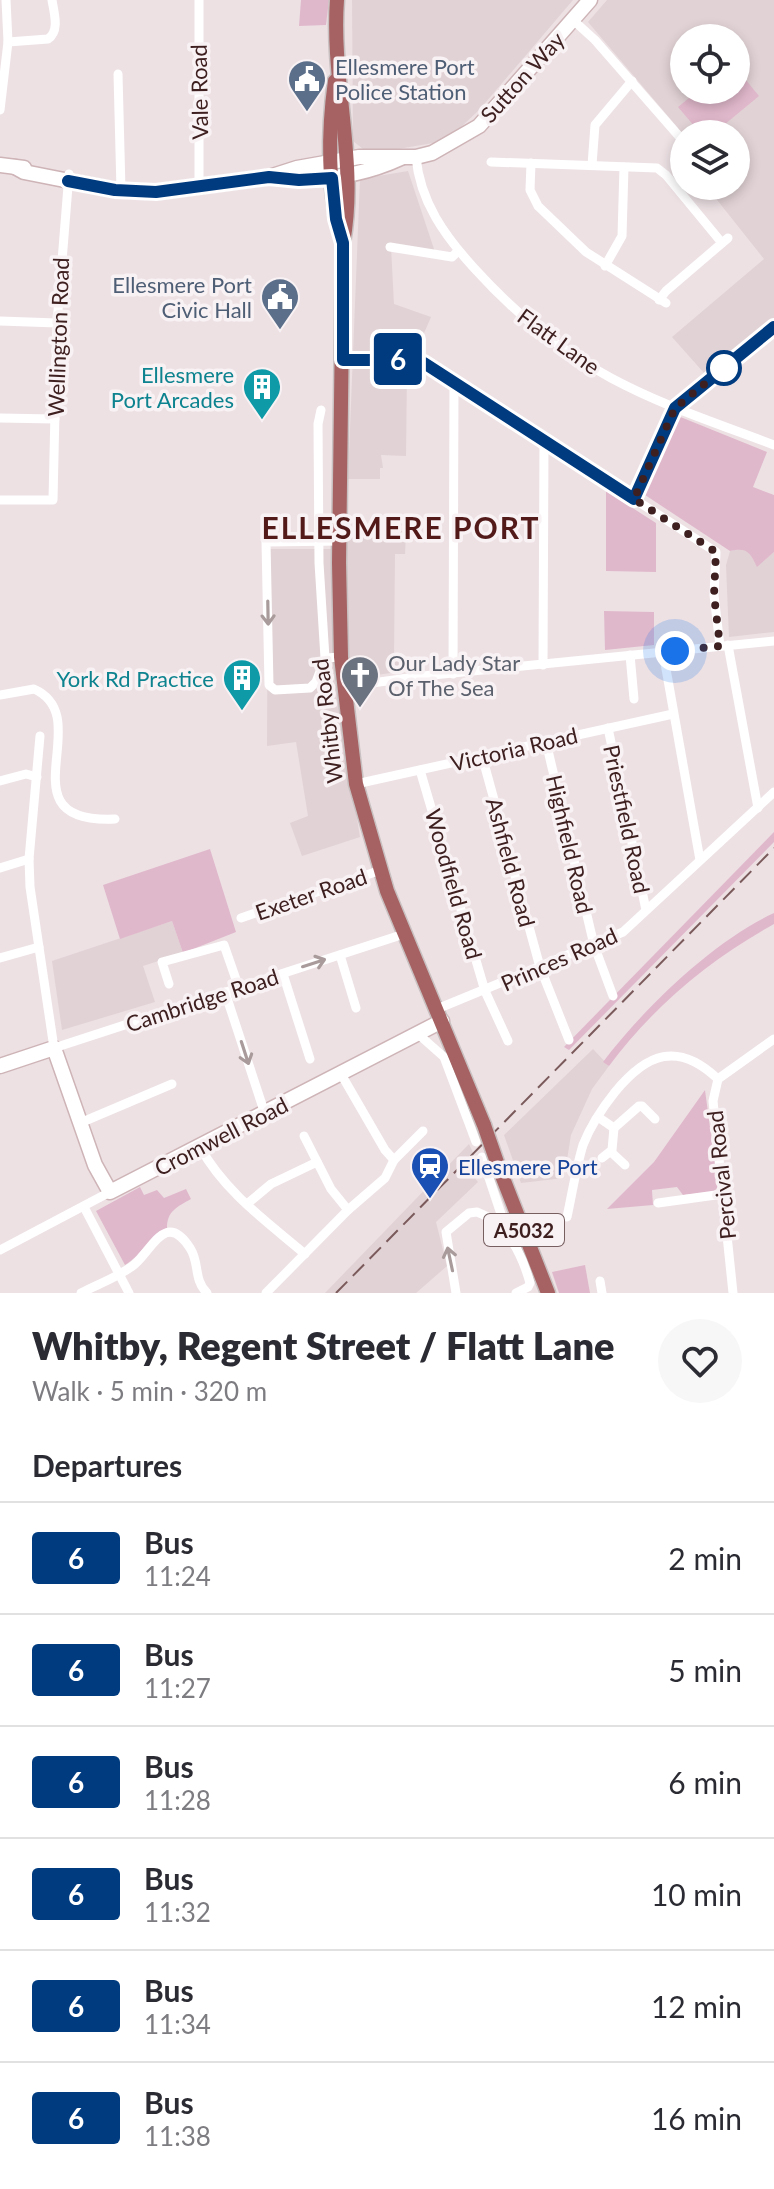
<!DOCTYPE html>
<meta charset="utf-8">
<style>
body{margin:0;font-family:Lato,sans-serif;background:#f7f7f7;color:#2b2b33;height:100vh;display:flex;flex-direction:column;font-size:30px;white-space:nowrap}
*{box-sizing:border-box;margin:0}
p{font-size:26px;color:#7c7c81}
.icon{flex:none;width:44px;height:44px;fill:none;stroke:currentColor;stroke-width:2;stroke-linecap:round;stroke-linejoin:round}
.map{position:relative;height:1293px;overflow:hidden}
.panel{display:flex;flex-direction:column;background:#fff;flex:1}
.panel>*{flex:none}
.badge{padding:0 16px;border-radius:6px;font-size:28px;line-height:52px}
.controls{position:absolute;left:670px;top:24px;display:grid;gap:16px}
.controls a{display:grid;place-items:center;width:80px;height:80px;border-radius:50%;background:#fff;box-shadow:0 4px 12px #0003;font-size:40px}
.you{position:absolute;width:40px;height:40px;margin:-20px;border:6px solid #fff;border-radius:50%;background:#1a73e8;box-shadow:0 0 0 12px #1a73e833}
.map>.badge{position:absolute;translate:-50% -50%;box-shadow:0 0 0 4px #fff}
h2{padding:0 32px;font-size:30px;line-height:72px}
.round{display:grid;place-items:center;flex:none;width:84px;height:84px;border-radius:42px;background:#f7f7f7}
.headline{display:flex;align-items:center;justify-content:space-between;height:136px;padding:0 32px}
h1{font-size:38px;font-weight:800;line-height:60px}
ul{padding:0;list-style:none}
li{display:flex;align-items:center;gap:24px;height:112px;padding:0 32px;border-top:2px solid #e1e1e2}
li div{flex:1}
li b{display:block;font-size:30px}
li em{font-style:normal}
li .badge{min-width:88px;font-weight:700;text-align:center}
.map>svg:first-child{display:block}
</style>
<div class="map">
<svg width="774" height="1293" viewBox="0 0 774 1293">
<rect width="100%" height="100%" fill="#ede1e4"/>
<!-- built -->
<g fill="#e1d2d5" fill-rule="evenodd">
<polygon points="352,0 573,0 480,109 458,130 439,142 380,152 363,149 353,141"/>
<path d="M607 0H774V318L704 373 672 337 764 259 706 186H736V134L684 135 588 22ZM684 38H736V90H684Z"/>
<polygon points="408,171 435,252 391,247 394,304 431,317 407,372 406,456 381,455 383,468 380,468 380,479 348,479 360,179"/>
<polygon points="338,530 406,531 405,554 395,554 394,657 403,656 404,671 335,681 360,837 302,856 290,823 308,816 296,742 267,746 268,549 338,549"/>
<polygon points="743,548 748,550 757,566 774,552 774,632 729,637 726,565 730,551"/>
<polygon points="172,921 183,953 143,966 155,1002 62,1030 52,961"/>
<polygon points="593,1049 609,1066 592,1089 571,1135 564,1178 521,1183 504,1135"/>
<polygon points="469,1144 480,1168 473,1176 478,1182 436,1222 447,1266 416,1293 325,1293"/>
</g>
<!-- green -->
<g fill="#e0b8cb">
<polygon points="301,0 329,0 326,25 299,26"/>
<polygon points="736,68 759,96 713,134 701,134 678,107 699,90 736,90"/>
<path d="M678 416 767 452 753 487 774 495V552L757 567C750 552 747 547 730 551L645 495Z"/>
<polygon points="606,491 656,523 656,572 606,571"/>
<polygon points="604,611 654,612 654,645 605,650"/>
<polygon points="774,832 774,842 569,1050 564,1047"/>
<polygon points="210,849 236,932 183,953 172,921 120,939 103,885"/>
<path d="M774 913V924C709 960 654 1006 609 1066L603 1062C643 1009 713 941 774 913Z"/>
<polygon points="705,1090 718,1187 713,1192 683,1195 677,1187 652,1190 653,1205 607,1209 654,1162"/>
<path d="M140 1187 144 1195 157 1190 164 1198 186 1189 191 1199C177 1207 167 1211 167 1228 149 1236 142 1255 125 1265L96 1211Z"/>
<polygon points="585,1265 590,1293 559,1293 552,1272"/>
</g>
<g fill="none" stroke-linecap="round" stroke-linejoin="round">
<!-- secondary casing -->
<g stroke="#ceb4b7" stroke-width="17">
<g id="secondary">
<polyline points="0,165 24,168"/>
<polyline points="15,167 24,172 115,190 156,192 269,177 297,168 359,157 416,157 432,153 479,126 590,0"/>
<path d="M274 177C318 182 360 177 401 158"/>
<polyline points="0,1066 54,1048 95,1165 110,1192 442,1021"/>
</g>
</g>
<!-- primary casing -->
<g stroke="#c9c1c1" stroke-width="17">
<g id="primary">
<path d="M337 0C331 81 358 162 343 243L339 563 341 657 356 784 387 891 484 1125"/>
<path d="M335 81C328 130 327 191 342 239"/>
<polyline points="499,1168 548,1293"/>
</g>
</g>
<!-- street -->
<g stroke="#fff" stroke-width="9">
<polyline points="199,0 199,185"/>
<polyline points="573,20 595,40 684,142"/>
<path d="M8 42 48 39C60 31 54 13 52 0"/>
<polyline points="118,74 121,190"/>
<polyline points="0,110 8,42 6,0"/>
<path d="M416 157C420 202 445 236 474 268 513 311 559 350 611 378 663 406 719 424 774 445"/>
<polyline points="491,162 657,168 666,175 722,243"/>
<polyline points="531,163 530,190 538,206 586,252 666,303"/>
<polyline points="592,165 595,125 632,81"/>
<polyline points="390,247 452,257 458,251"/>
<polyline points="605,266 622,236 624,167"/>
<polyline points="659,300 666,291 728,238"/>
<polyline points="0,321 57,323"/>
<polyline points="343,360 410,360 424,363 716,552 714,595 720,646"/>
<polyline points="321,410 318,424 319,563 325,658"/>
<polyline points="0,418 55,419"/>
<polyline points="634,499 675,408 774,327"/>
<polyline points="0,500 53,500 57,323 69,174"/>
<polyline points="341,541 266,542 269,685 275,690 310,688 316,682 325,658 341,657"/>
<polyline points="728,645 758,808"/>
<polyline points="663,652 700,860"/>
<polyline points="630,655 634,699"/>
<polyline points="543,665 544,441"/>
<polyline points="453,674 454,383"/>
<polyline points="343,687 423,676 774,641"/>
<path d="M0 695 34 689C99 718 0 824 115 819"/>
<polyline points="608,728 646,910"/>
<polyline points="40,736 29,859 30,887 54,1048 404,934"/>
<polyline points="546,742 594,945 613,996"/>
<polyline points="482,756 540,967 569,1040"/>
<polyline points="420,770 485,991 508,1041"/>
<polyline points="0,781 26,774 37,777"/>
<polyline points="356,784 673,714"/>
<polyline points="0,868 29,859"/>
<polyline points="241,918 381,870"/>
<polyline points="340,955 356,1008"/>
<polyline points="0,958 39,947"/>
<polyline points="283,974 310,1059"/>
<polyline points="169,984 162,962 224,945 239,988"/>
<polyline points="225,992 265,1114"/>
<polyline points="437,1009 623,932 774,792"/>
<polyline points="418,1034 444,1057 476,1142"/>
<polyline points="341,1074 385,1150 394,1160"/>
<polyline points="598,1117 614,1128 639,1106 642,1106 655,1119"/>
<polyline points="80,1123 172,1084"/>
<polyline points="304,1136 331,1189 348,1210"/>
<path d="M200 1147C225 1192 266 1221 305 1254"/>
<polyline points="611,1152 625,1165"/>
<polyline points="482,1157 501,1214 502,1227"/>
<polyline points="602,1158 612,1150 614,1128"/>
<polyline points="658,1203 723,1194"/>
<polyline points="247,1204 271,1184 317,1162"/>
<polyline points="84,1207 129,1293"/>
<path d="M567 1217C572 1194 576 1168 583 1145 590 1127 603 1107 615 1092 647 1053 678 1041 718 1079"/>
<polyline points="0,1250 110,1192"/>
<polyline points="600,1281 602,1293"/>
<path d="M81 1293C98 1284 121 1276 135 1264 153 1248 166 1211 190 1248 200 1263 193 1279 207 1293"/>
<polyline points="266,1293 348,1210 385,1178 394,1160 423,1131"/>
<path d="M456 1293 446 1232 469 1213 477 1212C507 1223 522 1254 530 1283L528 1287 516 1293"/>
<polyline points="733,1293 713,1101 718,1079 774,1039"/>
</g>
<!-- secondary -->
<use href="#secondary" stroke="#fff" stroke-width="14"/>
<!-- primary -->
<use href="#primary" stroke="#a66263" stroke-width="14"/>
<!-- rail -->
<polyline stroke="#7b5a5b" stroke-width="2" stroke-dasharray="16 8" stroke-linecap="butt" points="336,1293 774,848"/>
<!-- primary-bridge casing -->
<g stroke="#c9c1c1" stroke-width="17" stroke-linecap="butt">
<polyline id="primary-bridge" points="484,1125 499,1168"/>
</g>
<!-- primary-bridge -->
<use href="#primary-bridge" stroke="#a66263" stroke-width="14"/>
</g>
<!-- one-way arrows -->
<defs><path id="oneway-shaft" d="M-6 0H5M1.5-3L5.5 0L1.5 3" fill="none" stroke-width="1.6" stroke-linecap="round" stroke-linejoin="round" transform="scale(2)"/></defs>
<g stroke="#a99b9b">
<use href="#oneway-shaft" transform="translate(268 613) rotate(89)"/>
<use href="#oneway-shaft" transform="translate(314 963) rotate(-18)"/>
<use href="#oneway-shaft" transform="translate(245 1053) rotate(72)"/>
<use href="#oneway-shaft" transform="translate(450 1259) rotate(-102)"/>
</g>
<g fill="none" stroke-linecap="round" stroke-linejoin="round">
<!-- line casing -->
<g stroke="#fff" stroke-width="18">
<polyline id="line" points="68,181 115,190 156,192 269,177 299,180 332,178 336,219 343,243 343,360 410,360 424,363 634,499 675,408 774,327"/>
</g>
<!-- line -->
<use href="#line" stroke="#003b80" stroke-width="12"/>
<!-- walk -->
<polyline stroke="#3f2021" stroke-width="8" stroke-dasharray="0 14.4" points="675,651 720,646 714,595 716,552 634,499 675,408 724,368"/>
</g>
<!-- icons -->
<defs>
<g id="civic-pin" transform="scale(2)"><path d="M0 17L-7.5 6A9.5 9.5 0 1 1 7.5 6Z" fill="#5c6f8a" stroke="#f9f2f4"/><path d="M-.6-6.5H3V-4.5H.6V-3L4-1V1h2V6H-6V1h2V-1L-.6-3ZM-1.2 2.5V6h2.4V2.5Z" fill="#fff"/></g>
<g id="building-pin" transform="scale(2)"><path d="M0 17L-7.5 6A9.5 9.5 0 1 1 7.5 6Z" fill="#0f9aa8" stroke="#f9f2f4"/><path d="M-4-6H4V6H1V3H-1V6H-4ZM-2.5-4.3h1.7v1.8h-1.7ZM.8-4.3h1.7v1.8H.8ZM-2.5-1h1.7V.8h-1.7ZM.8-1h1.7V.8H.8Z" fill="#fff"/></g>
<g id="church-pin" transform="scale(2)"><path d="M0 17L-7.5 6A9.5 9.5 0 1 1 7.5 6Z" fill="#6b7280" stroke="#f9f2f4"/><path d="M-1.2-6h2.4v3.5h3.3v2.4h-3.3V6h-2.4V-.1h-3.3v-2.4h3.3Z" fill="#fff"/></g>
<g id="station-pin" transform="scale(2)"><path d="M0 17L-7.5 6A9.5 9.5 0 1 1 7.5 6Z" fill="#1a4fb4" stroke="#f9f2f4"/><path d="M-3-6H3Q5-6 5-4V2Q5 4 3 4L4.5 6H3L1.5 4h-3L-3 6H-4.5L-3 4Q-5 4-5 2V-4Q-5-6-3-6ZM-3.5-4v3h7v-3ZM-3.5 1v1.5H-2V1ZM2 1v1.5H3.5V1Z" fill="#fff"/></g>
</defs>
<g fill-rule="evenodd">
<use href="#civic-pin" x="307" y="79"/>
<use href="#civic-pin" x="280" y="297"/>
<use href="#building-pin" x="262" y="387"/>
<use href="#church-pin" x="360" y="675"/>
<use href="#building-pin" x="242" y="678"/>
<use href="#station-pin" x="430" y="1166"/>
</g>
<!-- markers -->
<circle fill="#fff" stroke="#003b80" stroke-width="4" cx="724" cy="368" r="16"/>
<g text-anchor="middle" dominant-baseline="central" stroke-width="7" stroke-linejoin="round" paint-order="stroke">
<!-- shield labels -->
<rect fill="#f9f2f4" stroke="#775f60" stroke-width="2" x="484" y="1214" width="80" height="32" rx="6"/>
<g font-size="20" font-weight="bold" fill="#3f2021">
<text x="524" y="1230">A5032</text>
</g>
<!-- service labels -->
<g font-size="22" fill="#4e5e75" stroke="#f9f2f4" text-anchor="start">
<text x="335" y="66">Ellesmere Port<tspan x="335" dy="25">Police Station</tspan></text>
<text x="252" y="284" text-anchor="end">Ellesmere Port<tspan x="252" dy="25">Civic Hall</tspan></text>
</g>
<!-- street labels -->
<g font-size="22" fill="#3f2021" stroke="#f9f2f4">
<text transform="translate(522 77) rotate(-48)">Sutton Way</text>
<text transform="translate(199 92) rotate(-91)">Vale Road</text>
<text transform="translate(58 337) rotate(-88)">Wellington Road</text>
<text transform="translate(559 341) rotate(36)">Flatt Lane</text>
<text transform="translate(327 721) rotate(-97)">Whitby Road</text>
<text transform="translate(514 749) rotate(-13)">Victoria Road</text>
<text transform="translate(627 819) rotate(78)">Priestfield Road</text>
<text transform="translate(570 844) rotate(77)">Highfield Road</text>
<text transform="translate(511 862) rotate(75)">Ashfield Road</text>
<text transform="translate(454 884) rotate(74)">Woodfield Road</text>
<text transform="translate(311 894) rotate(-19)">Exeter Road</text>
<text transform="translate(559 959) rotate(-24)">Princes Road</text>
<text transform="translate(202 1000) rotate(-18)">Cambridge Road</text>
<text transform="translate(221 1136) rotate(-27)">Cromwell Road</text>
<text transform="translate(721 1175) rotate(-96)">Percival Road</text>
</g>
<!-- culture labels -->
<g font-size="22" fill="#0d838f" stroke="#f9f2f4" text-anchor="end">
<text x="234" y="374">Ellesmere<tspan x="234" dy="25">Port Arcades</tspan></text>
<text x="214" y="678">York Rd Practice</text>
</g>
<!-- worship labels -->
<g font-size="22" fill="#5b616d" stroke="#f9f2f4" text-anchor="start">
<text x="388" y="662">Our Lady Star<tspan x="388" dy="25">Of The Sea</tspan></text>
</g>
<!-- transit labels -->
<g font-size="22" fill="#164399" stroke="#f9f2f4" text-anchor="start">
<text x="458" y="1166">Ellesmere Port</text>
</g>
<!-- district labels -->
<g font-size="30" font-weight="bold" letter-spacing="2" fill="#531a1a" stroke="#f9f2f4">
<text x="401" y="527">ELLESMERE PORT</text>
</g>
</g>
</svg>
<div class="controls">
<a><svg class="icon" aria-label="locate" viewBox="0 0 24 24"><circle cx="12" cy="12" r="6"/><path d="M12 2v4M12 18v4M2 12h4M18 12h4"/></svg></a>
<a><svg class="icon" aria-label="layers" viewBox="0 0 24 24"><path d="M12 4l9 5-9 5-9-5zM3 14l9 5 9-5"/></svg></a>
</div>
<div class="you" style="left:675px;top:651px"></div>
<b class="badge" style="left:398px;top:359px;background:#003b80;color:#fff">6</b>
</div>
<section class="panel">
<div class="headline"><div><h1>Whitby, Regent Street / Flatt Lane</h1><p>Walk · 5 min · 320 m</p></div><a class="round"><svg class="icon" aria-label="heart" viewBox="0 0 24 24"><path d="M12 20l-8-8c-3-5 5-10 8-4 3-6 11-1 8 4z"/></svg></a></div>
<h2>Departures</h2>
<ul>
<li><span class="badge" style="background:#003b80;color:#fff">6</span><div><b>Bus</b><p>11:24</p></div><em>2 min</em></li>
<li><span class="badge" style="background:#003b80;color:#fff">6</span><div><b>Bus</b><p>11:27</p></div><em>5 min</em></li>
<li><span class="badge" style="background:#003b80;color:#fff">6</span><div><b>Bus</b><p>11:28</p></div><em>6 min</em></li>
<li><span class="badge" style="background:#003b80;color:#fff">6</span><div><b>Bus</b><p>11:32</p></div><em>10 min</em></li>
<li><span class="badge" style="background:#003b80;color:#fff">6</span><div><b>Bus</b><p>11:34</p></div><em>12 min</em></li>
<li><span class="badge" style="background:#003b80;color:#fff">6</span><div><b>Bus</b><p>11:38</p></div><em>16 min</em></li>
</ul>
</section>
